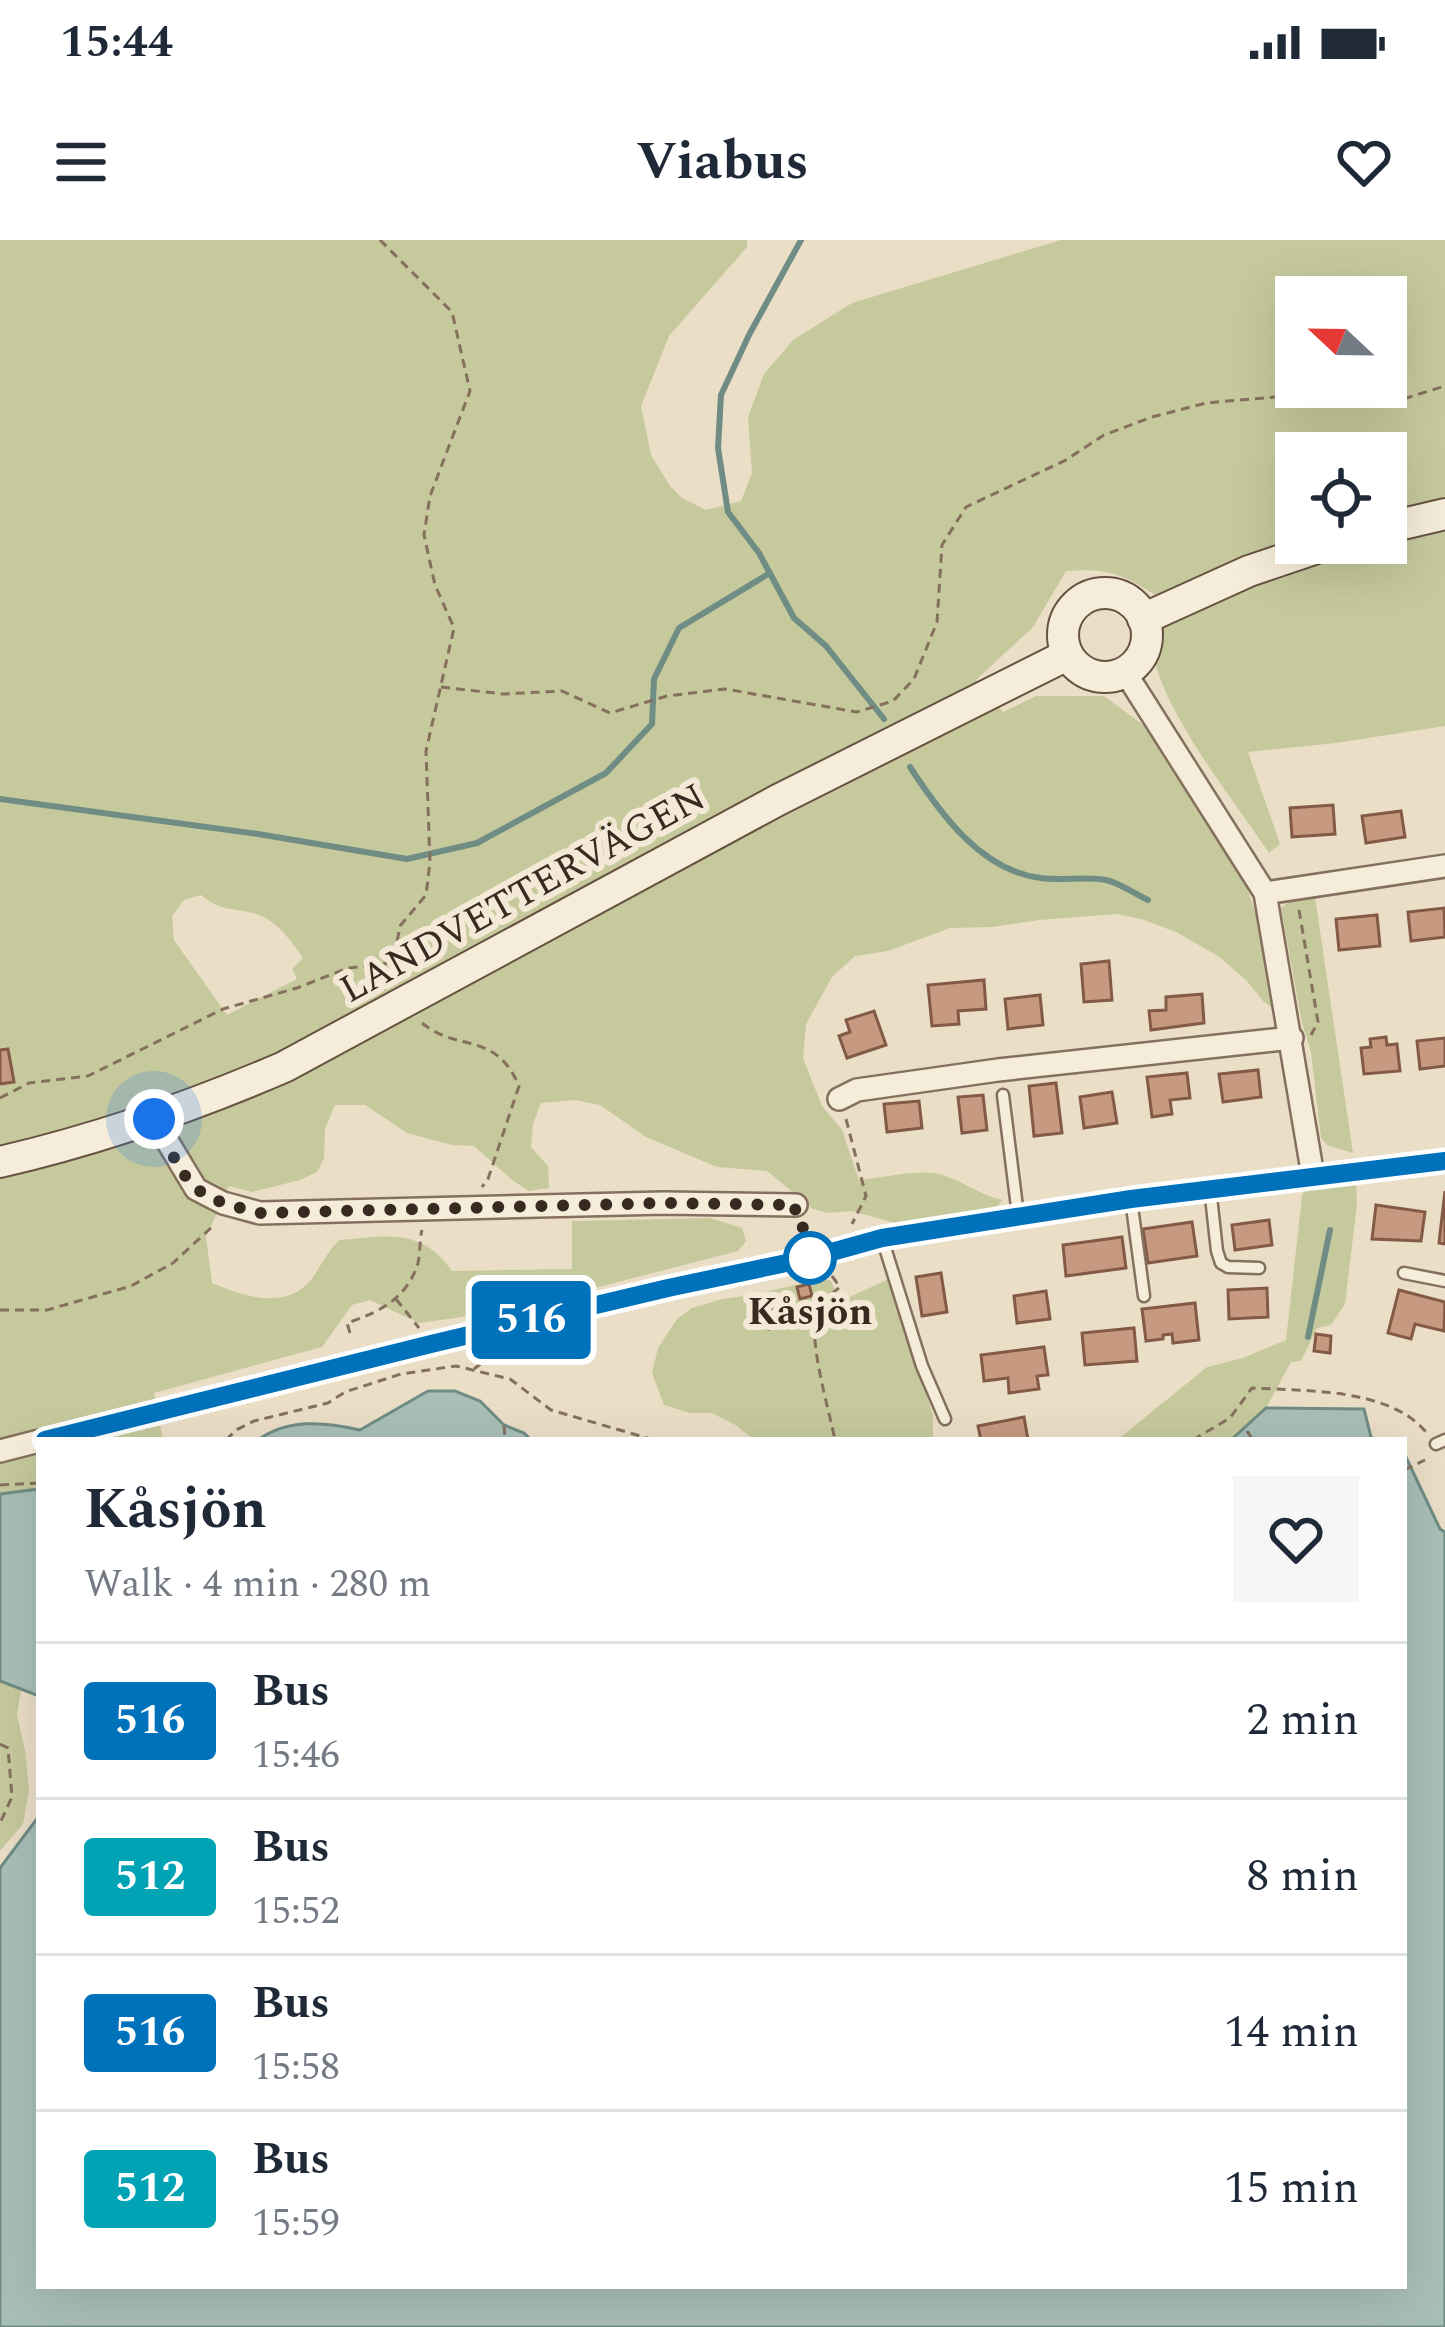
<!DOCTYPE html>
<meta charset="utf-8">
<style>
body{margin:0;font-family:Spectral,serif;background:#f6f6f7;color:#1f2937;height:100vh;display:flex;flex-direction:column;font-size:45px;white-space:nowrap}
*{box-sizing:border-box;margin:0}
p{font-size:39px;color:#747a83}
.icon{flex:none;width:66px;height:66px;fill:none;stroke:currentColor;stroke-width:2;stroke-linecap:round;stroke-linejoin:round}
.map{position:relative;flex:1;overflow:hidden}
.side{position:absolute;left:36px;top:1197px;width:1371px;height:852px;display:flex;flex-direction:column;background:#fff;border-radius:0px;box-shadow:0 12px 48px #0002}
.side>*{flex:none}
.badge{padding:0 24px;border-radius:9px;font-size:42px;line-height:78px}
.needle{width:78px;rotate:292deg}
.controls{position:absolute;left:1275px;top:36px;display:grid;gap:24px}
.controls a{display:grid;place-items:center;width:132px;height:132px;border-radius:0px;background:#fff;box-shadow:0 12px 48px #0002;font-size:60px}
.you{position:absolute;width:60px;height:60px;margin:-30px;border:9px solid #fff;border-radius:50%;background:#1a73e8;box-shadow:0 0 0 18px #1a73e833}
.map>.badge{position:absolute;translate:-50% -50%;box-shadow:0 0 0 6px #fff}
.round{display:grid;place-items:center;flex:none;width:126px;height:126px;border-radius:0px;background:#f6f6f7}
.head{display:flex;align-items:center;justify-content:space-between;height:204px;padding:0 48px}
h1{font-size:57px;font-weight:700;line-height:90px}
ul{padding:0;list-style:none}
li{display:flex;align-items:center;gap:36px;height:156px;padding:0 48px;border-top:3px solid #e0e1e3}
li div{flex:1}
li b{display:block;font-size:45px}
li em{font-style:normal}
li .badge{min-width:132px;font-weight:700;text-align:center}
.status{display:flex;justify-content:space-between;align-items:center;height:84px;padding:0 60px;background:#fff;direction:ltr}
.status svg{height:33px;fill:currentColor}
header{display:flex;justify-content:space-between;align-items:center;height:156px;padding:0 48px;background:#fff;font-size:54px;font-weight:700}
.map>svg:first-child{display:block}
</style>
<div class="status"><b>15:44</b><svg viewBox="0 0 49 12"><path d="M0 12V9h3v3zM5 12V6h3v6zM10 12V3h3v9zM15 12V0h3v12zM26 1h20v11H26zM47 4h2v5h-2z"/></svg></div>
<header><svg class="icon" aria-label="menu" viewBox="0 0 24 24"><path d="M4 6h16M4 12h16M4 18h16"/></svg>Viabus<svg class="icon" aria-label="heart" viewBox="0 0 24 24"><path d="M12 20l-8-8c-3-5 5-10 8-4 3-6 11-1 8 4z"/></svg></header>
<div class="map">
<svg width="1445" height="2087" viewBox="0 0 1445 2087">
<rect width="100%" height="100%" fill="#ebdec7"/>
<!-- green -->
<g fill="#c6c99c" fill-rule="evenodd">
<path d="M0 0H747V7L669 96 641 166 651 215 670 246 682 258 706 270 741 261 752 233 748 177 764 134 793 100 852 63 1061 0H1445V486L1336 503 1248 512 1280 604 1269 613C1232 558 1171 482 1154 420 1148 399 1152 375 1154 354 1121 333 1105 328 1066 331L1033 387 976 440 1003 472 1036 456H1104L1146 487 1242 634 1263 694 1276 770 1264 762 1246 740 1218 716 1176 692 1141 679 1116 674 1039 680 992 687 950 688 888 711 855 716 832 737 806 784 803 818 822 866 842 890 859 940C881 938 919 929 939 934 962 940 980 956 1003 960L996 967 895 983 852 971 828 973 813 969 767 931 717 927 646 897 600 865 575 860 541 863 533 884 531 907 548 926 549 948 529 951 512 940 474 906 452 905 407 893 365 865H335L325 889 324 918 317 932 300 940 252 952 229 946 206 997 212 1043C243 1056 285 1071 311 1040 321 1026 327 1012 339 1000 385 996 422 987 452 1031L572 1029V981L710 978 742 988 746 1001 738 1011 506 1071 419 1083 370 1060 352 1065 322 1107 154 1153 163 1200H39V1249L0 1253ZM1296 57H1386V147H1296ZM1296 213H1386V303H1296ZM201 655C224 674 234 666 259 675 278 682 292 702 303 718L292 729 297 739 227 775 174 700 172 676 184 660Z"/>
<polygon points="1315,657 1353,913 1327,905 1321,898 1311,812 1302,783 1281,668 1290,661"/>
<polygon points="1356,942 1357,964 1345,1064 1331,1085 1317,1088 1301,1121 1291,1122 1266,1168 1231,1200 1117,1200 1207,1127 1243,1118 1286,1100 1302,956 1306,945"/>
<polygon points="820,1039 830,1040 841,1061 889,1039 933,1175 933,1200 837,1200 835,1196 833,1200 754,1200 737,1186 712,1173 690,1173 664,1165 652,1133 658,1108 677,1079 692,1068 722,1059 752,1055"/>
<polygon points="0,1441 21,1450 17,1475 25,1510 29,1550 23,1584 0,1611"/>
</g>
<!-- water -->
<g fill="#a8bfb7" stroke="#6f8d84" stroke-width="3">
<path d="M428 1151H455L480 1161 504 1185 524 1193 531 1200H258C288 1178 325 1182 360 1190Z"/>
<polygon points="1266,1168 1364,1169 1371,1197 1376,1200 1231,1200"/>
<polygon points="1404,1213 1440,1289 1445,1292 1445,2087 0,2087 0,1628 39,1576 39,2046 1404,2046"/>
<polygon points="39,1249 39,1456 0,1441 0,1254"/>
</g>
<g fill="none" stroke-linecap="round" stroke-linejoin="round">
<!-- stream -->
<g stroke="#6f8d84" stroke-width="6">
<polyline points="801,0 749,95 721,155 718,208 728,272 759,313 794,378 826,406 884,479"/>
<path d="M910 527C940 573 981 631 1041 638 1062 641 1085 636 1106 640 1120 643 1135 654 1148 660"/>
<polyline points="0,559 258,594 407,619 477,603 606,533 652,484 654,439 679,388 770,333"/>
<polyline points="1308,1097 1330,990"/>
</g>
</g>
<!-- building -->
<g fill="#c69980" stroke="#835a46" stroke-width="3">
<polygon points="1333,565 1335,594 1292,597 1290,568"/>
<polygon points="1401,571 1405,597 1366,603 1362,576"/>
<polygon points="1444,668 1445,697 1411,701 1408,672"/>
<polygon points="1377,675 1380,706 1339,710 1336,679"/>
<polygon points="1109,721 1112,760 1084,762 1081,724"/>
<polygon points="984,740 986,769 958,771 959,784 932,786 928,745"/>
<polygon points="1202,754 1204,783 1151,790 1149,771 1166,770 1166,757"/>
<polygon points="1040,755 1043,785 1008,789 1005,759"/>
<polygon points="874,771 886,805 847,818 839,796 850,792 846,780"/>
<polygon points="1386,797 1387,805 1397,804 1400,831 1364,834 1361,808 1371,807 1370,799"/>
<polygon points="1445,798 1445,826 1420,829 1417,801"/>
<polygon points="8,809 14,842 0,844 0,810"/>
<polygon points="1258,830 1261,857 1223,862 1219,834"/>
<polygon points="1187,833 1190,858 1170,860 1172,874 1152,877 1147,837"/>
<polygon points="1056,843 1062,893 1034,896 1029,846"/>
<polygon points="1112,852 1117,883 1084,888 1080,857"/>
<polygon points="983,855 987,890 962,893 958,857"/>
<polygon points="919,861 922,888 887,892 884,864"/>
<polygon points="1445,951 1445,1004 1439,1003"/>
<polygon points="1376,965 1425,972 1421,1001 1372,999"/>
<polygon points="1269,980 1272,1005 1235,1010 1232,985"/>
<polygon points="1192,982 1197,1016 1148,1023 1143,989"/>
<polygon points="1122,997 1126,1028 1066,1036 1063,1005"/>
<polygon points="941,1033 947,1072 922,1076 916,1037"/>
<polygon points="809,1044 812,1056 800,1059 797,1047"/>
<polygon points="1267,1048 1268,1077 1229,1079 1228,1050"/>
<polygon points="1399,1050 1445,1062 1444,1091 1415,1084 1411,1099 1388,1093"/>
<polygon points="1046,1051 1050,1079 1017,1083 1014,1056"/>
<polygon points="1195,1063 1199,1100 1173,1103 1172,1094 1163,1095 1163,1099 1146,1101 1142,1069"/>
<polygon points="793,1064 798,1082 769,1089 764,1071"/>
<polygon points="1134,1088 1137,1121 1085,1125 1082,1093"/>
<polygon points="1316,1094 1331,1096 1330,1113 1314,1111"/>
<polygon points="1044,1107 1048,1135 1037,1136 1039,1149 1009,1153 1008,1138 984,1141 981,1115"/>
<polygon points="1024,1177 1028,1200 981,1200 978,1186"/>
</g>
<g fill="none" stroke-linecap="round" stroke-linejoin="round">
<!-- lane casing -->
<g stroke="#85705e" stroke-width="15">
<g id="lane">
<polyline points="1003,855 1018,975"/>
<polyline points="1210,948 1217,1011 1221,1023 1228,1027 1259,1028"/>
<polyline points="1131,959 1144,1056"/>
<polyline points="882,998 922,1126 945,1179"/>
<polyline points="1404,1033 1445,1041"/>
<polyline points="1436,1204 1445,1200"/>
</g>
</g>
<!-- street casing -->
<g stroke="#85705e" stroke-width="26">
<g id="street">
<polyline points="1125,432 1265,653 1313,936"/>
<polyline points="1265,653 1445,626"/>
<polyline points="839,859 857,850 998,830 1292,798"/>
<polyline points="154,879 196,949 223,963 260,973 664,963 796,965"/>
<polyline points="45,1200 431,1104 668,1048 810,1018 882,998 1131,959 1445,921"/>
<polyline points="0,1211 39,1201"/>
</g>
</g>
<!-- secondary casing -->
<g stroke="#675241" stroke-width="34">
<g id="secondary">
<polyline points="1386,288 1445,274"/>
<circle cx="1105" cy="395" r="42"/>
<polyline points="1143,379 1249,331 1332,303"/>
<path d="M0 922C99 899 191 867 284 827L778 560 1067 415"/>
</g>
</g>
<!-- path -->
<g stroke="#85705e" stroke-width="3" stroke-dasharray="9 6" stroke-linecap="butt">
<polyline points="380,0 452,72 470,151 430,256 424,295 435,345 454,388 426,511 430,622 426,655 400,686 393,723 396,737"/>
<polyline points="441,447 503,454 562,451 610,473 667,456 725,449 857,472 893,461 914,439 937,382 942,305 966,267 1066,220 1104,195 1152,177 1206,163 1333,152 1371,152 1403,159 1445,146"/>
<polyline points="1299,670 1318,782 1311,795"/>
<path d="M422 783C458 813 495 790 519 846L488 939 482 947"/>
<polyline points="0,858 29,843 88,836 223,769 297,748 348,728 391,723"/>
<polyline points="846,879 866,956 852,984"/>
<polyline points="798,984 815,995"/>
<path d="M832 1036 840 1047C831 1054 820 1064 816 1076 809 1103 829 1170 835 1200"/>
<polyline points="396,1059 419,1088"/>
<polyline points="0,1070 47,1070 131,1046 173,1023 213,986"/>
<path d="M350 1093 347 1083C377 1073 403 1061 416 1029 421 1018 419 1001 422 990"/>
<polyline points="474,1129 500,1109"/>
<polyline points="504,1186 505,1200"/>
<polyline points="1247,1191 1253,1200"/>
<polyline points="226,1200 236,1190 254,1181 328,1163 345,1152 401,1134 456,1126 510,1139 551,1170 654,1200"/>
<path d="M1193 1200 1230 1178 1252 1148C1306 1151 1389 1148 1426 1192"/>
<polyline points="1404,1230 1425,1220"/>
<polyline points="0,1245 39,1243"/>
<polyline points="0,1504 8,1508 12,1557 0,1583"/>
</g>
<!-- lane -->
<use href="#lane" stroke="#f6ecda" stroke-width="10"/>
<!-- street -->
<use href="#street" stroke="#f6ecda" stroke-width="21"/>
<!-- secondary -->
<use href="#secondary" stroke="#f6ecda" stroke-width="30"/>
</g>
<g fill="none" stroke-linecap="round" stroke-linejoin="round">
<!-- line casing -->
<g stroke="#fff" stroke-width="27">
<polyline id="line" points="45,1200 431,1104 668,1048 810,1018 882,998 1131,959 1445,921"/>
</g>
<!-- line -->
<use href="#line" stroke="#0072bc" stroke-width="18"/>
<!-- walk -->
<path stroke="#372a20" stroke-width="12" stroke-dasharray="0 21.6" d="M154 879C167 900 177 931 195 947 213 963 238 967 260 973L664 963 796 965 794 978C804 993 819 994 826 1013L810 1018"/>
</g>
<!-- markers -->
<circle fill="#fff" stroke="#0072bc" stroke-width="6" cx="810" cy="1018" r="24"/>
<g text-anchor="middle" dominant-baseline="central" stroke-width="12" stroke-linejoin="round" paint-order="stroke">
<!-- street labels -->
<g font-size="39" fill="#372a20" stroke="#f3e9d6">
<text transform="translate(523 654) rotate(-29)">LANDVETTERVÄGEN</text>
</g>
<!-- stop labels -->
<g font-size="39" font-weight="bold" fill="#372a20" stroke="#f3e9d6">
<text x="810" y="1072">Kåsjön</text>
</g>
</g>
</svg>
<div class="controls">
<a><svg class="needle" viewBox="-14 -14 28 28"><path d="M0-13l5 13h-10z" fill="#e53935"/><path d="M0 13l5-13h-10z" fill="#747a83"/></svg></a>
<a><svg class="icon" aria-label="locate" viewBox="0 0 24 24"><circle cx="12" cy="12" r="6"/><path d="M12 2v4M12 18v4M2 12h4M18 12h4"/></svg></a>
</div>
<div class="you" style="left:154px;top:879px"></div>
<b class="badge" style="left:531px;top:1080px;background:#0072bc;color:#fff">516</b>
<section class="side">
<div class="head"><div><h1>Kåsjön</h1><p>Walk · 4 min · 280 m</p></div><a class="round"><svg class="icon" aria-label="heart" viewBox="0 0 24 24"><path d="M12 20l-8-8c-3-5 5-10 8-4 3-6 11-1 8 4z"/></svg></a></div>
<ul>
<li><span class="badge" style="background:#0072bc;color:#fff">516</span><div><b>Bus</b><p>15:46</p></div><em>2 min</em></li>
<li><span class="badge" style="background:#00a3b4;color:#fff">512</span><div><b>Bus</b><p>15:52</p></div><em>8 min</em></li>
<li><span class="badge" style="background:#0072bc;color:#fff">516</span><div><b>Bus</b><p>15:58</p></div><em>14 min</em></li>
<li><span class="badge" style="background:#00a3b4;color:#fff">512</span><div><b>Bus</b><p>15:59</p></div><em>15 min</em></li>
</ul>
</section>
</div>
